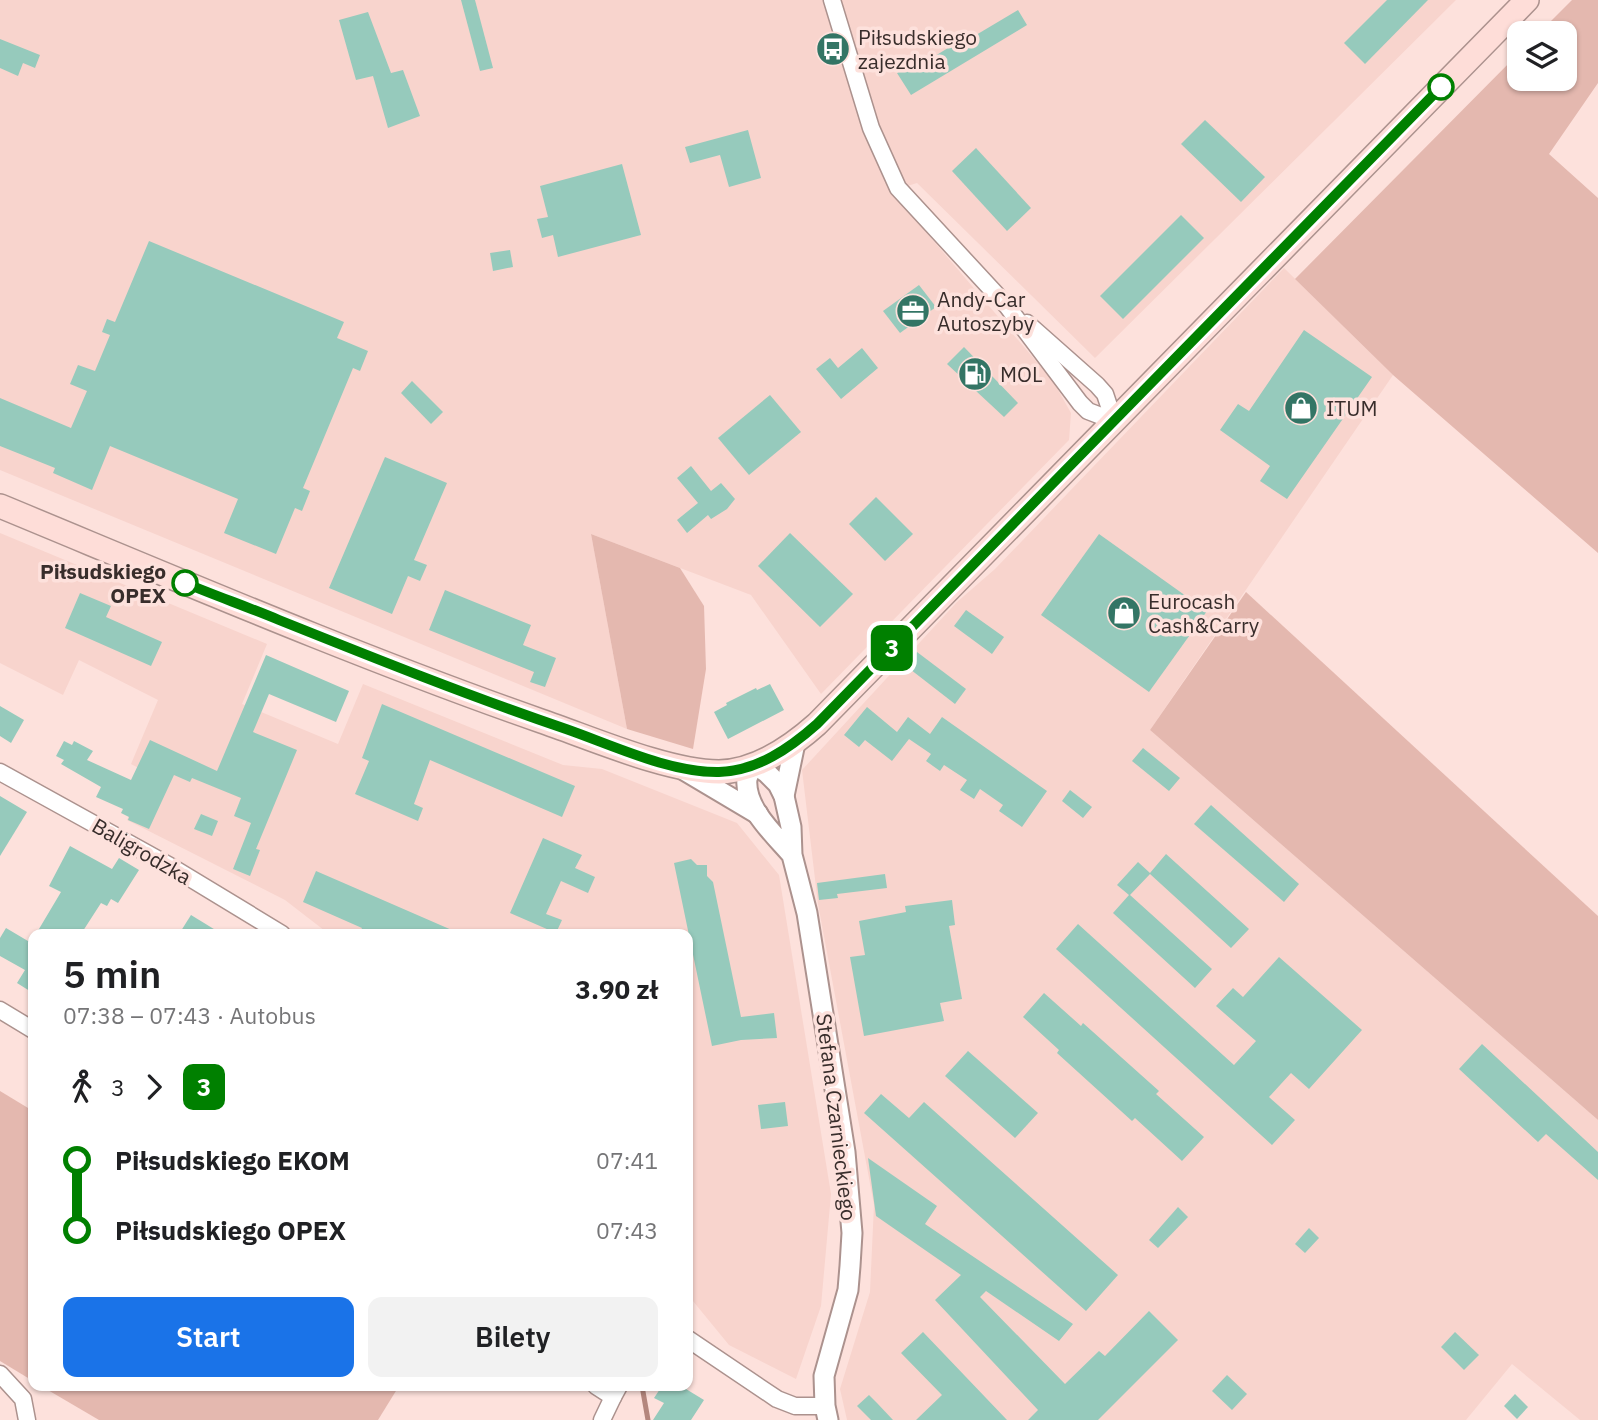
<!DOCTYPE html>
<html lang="pl">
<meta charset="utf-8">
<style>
body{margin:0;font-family:"IBM Plex Sans",sans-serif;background:#f2f2f2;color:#202124;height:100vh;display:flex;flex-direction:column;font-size:26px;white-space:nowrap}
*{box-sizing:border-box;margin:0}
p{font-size:23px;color:#757577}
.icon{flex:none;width:38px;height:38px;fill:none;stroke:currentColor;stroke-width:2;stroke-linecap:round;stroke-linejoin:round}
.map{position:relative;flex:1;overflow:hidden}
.side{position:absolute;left:28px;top:929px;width:665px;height:462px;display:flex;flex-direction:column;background:#fff;border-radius:14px;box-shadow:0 2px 5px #0004}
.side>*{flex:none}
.badge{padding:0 14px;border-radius:10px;font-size:24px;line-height:46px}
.buttons{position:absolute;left:1507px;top:21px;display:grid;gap:14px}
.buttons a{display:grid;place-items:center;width:70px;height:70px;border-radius:14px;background:#fff;box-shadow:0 2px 5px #0004;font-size:35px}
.map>.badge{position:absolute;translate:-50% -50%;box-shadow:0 0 0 4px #fff}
.legs{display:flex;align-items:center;gap:10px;height:77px;padding:0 35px;font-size:23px}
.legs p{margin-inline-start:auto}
.headline{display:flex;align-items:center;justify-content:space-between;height:119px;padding:0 35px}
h1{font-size:38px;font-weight:600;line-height:52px}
.primary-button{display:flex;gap:14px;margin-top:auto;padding:14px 35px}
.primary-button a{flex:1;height:80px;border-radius:14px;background:#1a73e8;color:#fff;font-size:28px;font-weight:600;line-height:80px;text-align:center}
.primary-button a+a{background:#f2f2f2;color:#202124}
ul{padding:0 35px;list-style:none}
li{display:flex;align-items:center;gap:24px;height:70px;font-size:26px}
li i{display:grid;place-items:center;width:10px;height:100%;margin:0 9px;background:currentColor}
li i::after{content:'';width:18px;height:18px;margin:-9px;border:5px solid;border-radius:50%;background:#fff}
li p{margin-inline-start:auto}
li:first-child i{background:linear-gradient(#0000 50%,currentColor 0)}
li:last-child i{background:linear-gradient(currentColor 50%,#0000 0)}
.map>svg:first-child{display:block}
</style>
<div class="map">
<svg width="1598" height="1420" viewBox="0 0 1598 1420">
<rect width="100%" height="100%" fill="#fde1dc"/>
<!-- built -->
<g fill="#f8d4cd">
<polygon points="0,0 1456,0 1095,358 917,183 891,191 1053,381 1071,413 1069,440 821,694 751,595 591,534 627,729 0,470"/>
<polygon points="1284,268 1393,375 1150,730 1598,1120 1598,1420 1580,1420 1512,1364 1466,1420 847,1420 840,1389 870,1292 874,1205 818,904 802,770 957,602 995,569"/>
<polygon points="0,533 267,644 242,704 338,744 363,684 563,765 602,769 737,823 779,875 831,1194 821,1306 796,1379 729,1345 688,1295 688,934 329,934 285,900 127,820 148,773 131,764 158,700 79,660 63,695 0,663"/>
</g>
<!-- green -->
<g fill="#e4b8af">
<polygon points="1572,0 1598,0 1598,83 1549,154 1598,198 1598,553 1393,375 1295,279 1519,53 1519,79 1564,79 1564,33 1539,33"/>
<polygon points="591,534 680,568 704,606 706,669 693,749 627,729"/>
<polygon points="1246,592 1598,916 1598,1120 1150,730"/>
<polygon points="0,1091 33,1111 33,1381 0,1361"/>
<polygon points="41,1386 399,1386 378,1420 99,1420"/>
</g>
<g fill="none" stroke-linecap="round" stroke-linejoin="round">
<!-- stream -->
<polyline stroke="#b4867d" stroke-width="5" points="642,1386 648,1420"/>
</g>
<!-- building -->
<g fill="#96cabc">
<polygon points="461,0 475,0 493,68 480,71"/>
<polygon points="1387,0 1428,0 1365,64 1344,43"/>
<polygon points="1018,10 1027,25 911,95 897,73 919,60 922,64 974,32 976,35"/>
<polygon points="368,12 391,73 403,70 420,116 388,128 373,76 356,80 339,20"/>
<polygon points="0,39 40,55 35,68 23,63 18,76 0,68"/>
<polygon points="1205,120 1265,177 1241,202 1181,144"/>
<polygon points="748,130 761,178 729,187 720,155 690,163 685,147"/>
<polygon points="976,148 1031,208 1007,231 952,171"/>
<polygon points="622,164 641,235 558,257 553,235 542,238 537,219 548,217 540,186"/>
<polygon points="1181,215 1204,238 1123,319 1100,296"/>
<polygon points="149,241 344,322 337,338 368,351 360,371 353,368 303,488 310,491 302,511 295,508 276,554 224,533 238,499 110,446 92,490 53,473 55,468 0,446 0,398 71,428 87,391 70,384 78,365 95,371 110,335 102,332 107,319 115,322"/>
<polygon points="510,250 513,267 493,271 490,253"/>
<polygon points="919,285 936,307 900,333 883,311"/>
<polygon points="1304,330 1372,377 1287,499 1260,481 1270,466 1220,430 1238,404 1249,411"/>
<polygon points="964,347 1018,403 1004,417 947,364"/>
<polygon points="862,348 878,368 841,399 816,369 830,358 838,368"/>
<polygon points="412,381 443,412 431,424 401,393"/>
<polygon points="770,395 801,432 749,475 718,438"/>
<polygon points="385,457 447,483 414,560 427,565 420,581 408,576 392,614 329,588"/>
<polygon points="691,466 711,491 721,483 735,499 727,509 711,519 708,515 687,533 677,520 698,503 677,478"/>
<polygon points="876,497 913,534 885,561 849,524"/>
<polygon points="790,533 853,594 820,627 758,566"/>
<polygon points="1099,534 1207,611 1149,692 1041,615"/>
<polygon points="445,590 531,625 523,645 556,658 545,687 530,682 534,672 429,630"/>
<polygon points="80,593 111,606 106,617 162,642 151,666 65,628"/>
<polygon points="966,610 1004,637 992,654 954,626"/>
<polygon points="917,652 966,689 955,704 906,666"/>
<polygon points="266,655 349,691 336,722 269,694 253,732 297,750 256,849 260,850 250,876 233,869 251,823 234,816 241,798 192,778 190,782 174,775 149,829 128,820 129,817 121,813 123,809 96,797 101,787 61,764 64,760 56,756 64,741 72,745 74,741 93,751 87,760 131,780 150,740 217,771"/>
<polygon points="770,684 784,710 728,739 714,712 727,705 726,703 756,688 757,690"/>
<polygon points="382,704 575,786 562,817 430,760 414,804 423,808 418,821 355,794 369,761 362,758"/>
<polygon points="0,706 24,720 11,743 0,736"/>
<polygon points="867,707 897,732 908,717 930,734 942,717 1047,791 1022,827 999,811 1003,805 980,789 974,799 960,790 967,780 944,765 940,771 926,761 931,754 909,739 892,761 865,740 859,747 844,735"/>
<polygon points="1143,748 1180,778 1169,791 1132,761"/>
<polygon points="1070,790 1092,807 1083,818 1062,801"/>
<polygon points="0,796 27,812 0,856"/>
<polygon points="1211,805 1299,884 1284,902 1194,824"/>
<polygon points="201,814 218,821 212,836 194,829"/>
<polygon points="543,838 582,855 575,868 595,877 588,893 561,881 546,914 562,920 556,933 510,913"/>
<polygon points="70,846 112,869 119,858 139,870 118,903 111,899 107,906 101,903 81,934 36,934 61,892 49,886"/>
<polygon points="1166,854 1249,929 1231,948 1150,874 1130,895 1212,969 1195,988 1113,913 1129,895 1117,885 1138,862 1150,873"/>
<polygon points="691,859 697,865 707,865 707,876 713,882 741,1017 774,1013 777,1038 741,1040 712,1046 674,863"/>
<polygon points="316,871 346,884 461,934 359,934 362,928 303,902"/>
<polygon points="885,874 887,888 837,894 838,898 819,900 817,883"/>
<polygon points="952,900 955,925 949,926 962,999 940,1003 944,1021 864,1036 850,957 865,955 859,921 906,912 905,906"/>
<polygon points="191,915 222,934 179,934"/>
<polygon points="1078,924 1234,1065 1256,1041 1216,1006 1233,988 1243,997 1279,957 1362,1030 1309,1089 1291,1073 1269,1097 1295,1120 1272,1145 1056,949"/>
<polygon points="6,928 33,944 33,993 17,983 25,970 0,956 0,938"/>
<polygon points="1044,993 1081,1026 1083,1023 1159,1091 1156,1094 1204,1137 1182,1161 1135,1118 1132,1121 1057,1053 1059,1050 1023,1017"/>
<polygon points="1482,1044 1598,1152 1598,1180 1546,1134 1538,1142 1459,1069"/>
<polygon points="968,1051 1038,1113 1015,1138 945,1076"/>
<polygon points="881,1094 909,1118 924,1102 1118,1275 1086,1311 864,1113"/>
<polygon points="785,1102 788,1126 761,1129 758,1105"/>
<polygon points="868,1158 937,1206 925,1224 1073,1324 1059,1341 986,1291 980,1297 1065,1384 1099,1351 1105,1356 1149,1311 1178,1340 1098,1420 1028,1420 1038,1410 935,1300 961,1275 876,1216"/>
<polygon points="1178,1207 1188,1217 1158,1248 1149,1240"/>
<polygon points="1309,1228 1319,1238 1305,1253 1295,1244"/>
<polygon points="923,1332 1007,1420 916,1420 942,1395 901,1353"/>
<polygon points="1455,1332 1479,1355 1464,1370 1441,1347"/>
<polygon points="1227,1375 1247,1394 1232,1410 1212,1391"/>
<polygon points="662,1386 681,1386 704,1400 691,1420 653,1420 664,1403 654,1398"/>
<polygon points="1515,1394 1528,1407 1517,1419 1504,1406"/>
<polygon points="869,1395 877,1403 893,1420 871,1420 857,1406"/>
</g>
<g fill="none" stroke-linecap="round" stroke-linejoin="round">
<!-- minor casing -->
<g stroke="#ac928e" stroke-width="19">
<g id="minor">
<polyline points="832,0 871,128 898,188 1007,306 1080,403 1088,411 1114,421"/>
<polyline points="1027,323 1097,385 1105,394 1114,421"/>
<polyline points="0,772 170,866 282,934"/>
<polyline points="0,1010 33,1030"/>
<polyline points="688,1339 777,1399 795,1406 825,1406"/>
<polyline points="0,1374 23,1399 27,1420"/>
<polyline points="596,1386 613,1397 619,1386"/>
<polyline points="602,1420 613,1397"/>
</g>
</g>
<!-- tertiary casing -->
<g stroke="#ac928e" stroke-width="23">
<g id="tertiary">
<polyline points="684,770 758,814"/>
<polyline points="784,796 795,743"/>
<path d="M792 855C775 835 744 808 747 779 748 775 752 768 754 764L767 773 778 784 784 796 791 827 792 855 807 913 845 1152 852 1233 850 1266 848 1290 824 1376 825 1406 828 1420"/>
</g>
</g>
<!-- secondary casing -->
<g stroke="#ac928e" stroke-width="26">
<path id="secondary" d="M0 506C179 580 358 657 541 721 591 738 668 772 719 772 756 771 790 748 817 724L1527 0"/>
</g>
<!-- minor -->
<use href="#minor" stroke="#fff" stroke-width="16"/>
<!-- tertiary -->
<use href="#tertiary" stroke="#fff" stroke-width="19"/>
<!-- secondary -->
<use href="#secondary" stroke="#feddd8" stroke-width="23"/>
</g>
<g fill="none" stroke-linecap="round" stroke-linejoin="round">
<!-- line-1 casing -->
<g stroke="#fff" stroke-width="16">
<path id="line-1" d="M185 583C216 596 248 607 279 620 374 658 469 696 566 729 612 745 670 773 719 772 757 771 790 748 817 724L1441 87"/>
</g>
<!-- line-1 -->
<use href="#line-1" stroke="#008000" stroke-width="10"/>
</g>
<!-- icons -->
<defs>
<g id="bus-disc" transform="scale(1.75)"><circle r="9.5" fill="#337565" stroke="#fde1dc"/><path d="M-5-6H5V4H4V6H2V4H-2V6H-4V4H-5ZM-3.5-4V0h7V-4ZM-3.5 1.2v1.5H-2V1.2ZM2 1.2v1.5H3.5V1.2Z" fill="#fff"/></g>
<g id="office-disc" transform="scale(1.75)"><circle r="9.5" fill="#337565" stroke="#fde1dc"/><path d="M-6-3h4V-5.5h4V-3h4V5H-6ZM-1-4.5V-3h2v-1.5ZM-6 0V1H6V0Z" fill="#fff"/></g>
<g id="fuel-disc" transform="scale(1.75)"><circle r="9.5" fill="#337565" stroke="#fde1dc"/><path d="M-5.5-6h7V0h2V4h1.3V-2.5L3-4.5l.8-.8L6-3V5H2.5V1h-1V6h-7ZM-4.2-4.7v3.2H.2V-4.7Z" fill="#fff"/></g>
<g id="shop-disc" transform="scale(1.75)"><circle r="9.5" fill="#337565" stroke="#fde1dc"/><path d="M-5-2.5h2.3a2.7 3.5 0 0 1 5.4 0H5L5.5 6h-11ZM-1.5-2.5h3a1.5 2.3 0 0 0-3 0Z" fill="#fff"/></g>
</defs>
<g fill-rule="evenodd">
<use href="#bus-disc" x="833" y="49"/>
<use href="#office-disc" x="913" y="311"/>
<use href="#fuel-disc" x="975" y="374"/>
<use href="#shop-disc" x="1301" y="408"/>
<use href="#shop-disc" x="1124" y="613"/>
</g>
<!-- markers -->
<g fill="#fff" stroke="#008000" stroke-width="3.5">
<circle cx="1441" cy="87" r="12"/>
<circle cx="185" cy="583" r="12"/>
</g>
<g text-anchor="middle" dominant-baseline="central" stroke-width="7" stroke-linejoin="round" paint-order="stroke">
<!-- poi labels -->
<g font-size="21" fill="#382d2b" stroke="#fde1dc" text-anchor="start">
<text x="858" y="37">Piłsudskiego<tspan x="858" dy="24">zajezdnia</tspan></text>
<text x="937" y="299">Andy-Car<tspan x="937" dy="24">Autoszyby</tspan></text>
<text x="1000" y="374">MOL</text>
<text x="1326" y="408">ITUM</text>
<text x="1148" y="601">Eurocash<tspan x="1148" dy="24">Cash&amp;Carry</tspan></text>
</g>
<!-- stop labels -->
<g font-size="21" font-weight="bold" fill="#382d2b" stroke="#fde1dc" text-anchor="end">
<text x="166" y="571">Piłsudskiego<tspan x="166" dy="24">OPEX</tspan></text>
</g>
<!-- street labels -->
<g font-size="21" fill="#382d2b" stroke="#fde1dc">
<text transform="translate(142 851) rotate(30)">Baligrodzka</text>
<text transform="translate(837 1117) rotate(83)">Stefana Czarnieckiego</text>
</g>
</g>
</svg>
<div class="buttons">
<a><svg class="icon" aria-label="layers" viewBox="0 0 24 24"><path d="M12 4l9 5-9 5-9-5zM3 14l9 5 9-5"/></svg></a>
</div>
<b class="badge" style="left:892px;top:648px;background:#008000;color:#fff">3</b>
<section class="side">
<div class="headline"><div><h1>5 min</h1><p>07:38 – 07:43 · Autobus</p></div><b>3.90 zł</b></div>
<div class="legs"><svg class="icon" aria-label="walk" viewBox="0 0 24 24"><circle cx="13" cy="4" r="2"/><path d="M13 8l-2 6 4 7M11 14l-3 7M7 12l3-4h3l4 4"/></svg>3<svg class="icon" aria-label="forward" viewBox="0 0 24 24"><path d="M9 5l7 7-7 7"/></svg><b class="badge" style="background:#008000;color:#fff">3</b></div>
<ul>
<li><i style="color:#008000"></i><b>Piłsudskiego EKOM</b><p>07:41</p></li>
<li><i style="color:#008000"></i><b>Piłsudskiego OPEX</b><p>07:43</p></li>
</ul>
<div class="primary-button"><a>Start</a><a>Bilety</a></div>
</section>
</div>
